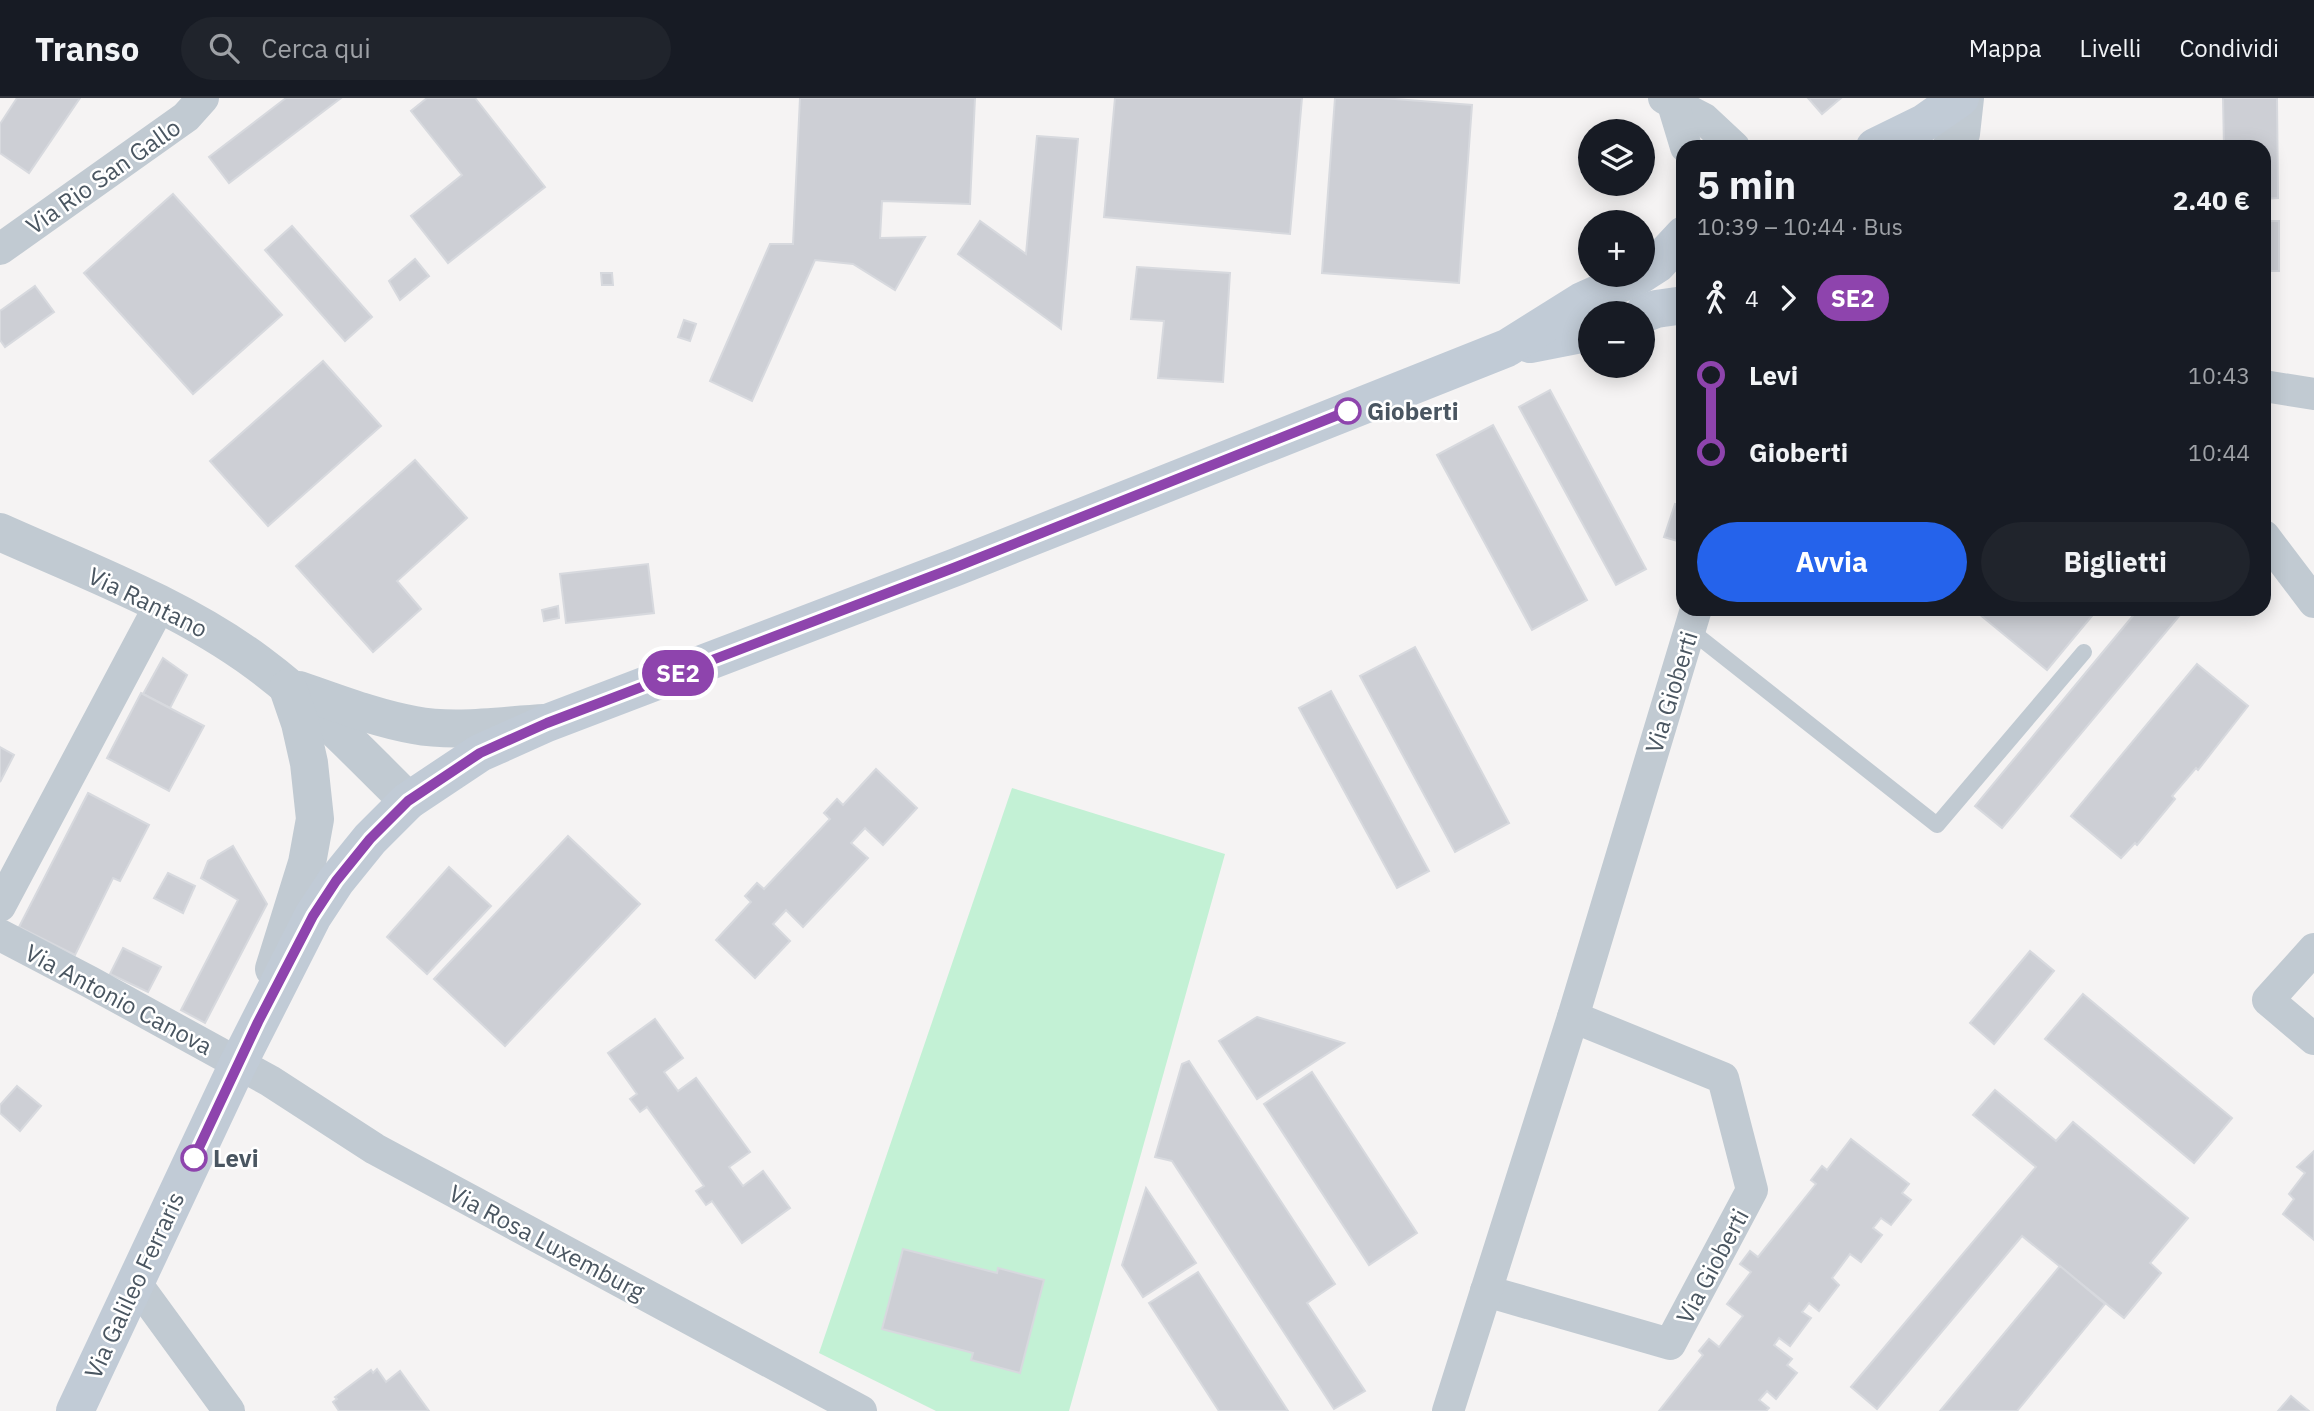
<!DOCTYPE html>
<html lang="it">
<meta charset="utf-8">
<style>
body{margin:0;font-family:"IBM Plex Sans",sans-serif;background:#20242c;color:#f1f3f6;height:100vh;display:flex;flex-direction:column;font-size:26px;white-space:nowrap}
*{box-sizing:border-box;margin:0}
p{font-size:23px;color:#9ea1a6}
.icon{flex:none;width:38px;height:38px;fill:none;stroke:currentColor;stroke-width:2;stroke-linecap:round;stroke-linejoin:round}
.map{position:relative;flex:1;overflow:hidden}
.details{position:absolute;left:1676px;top:42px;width:595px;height:476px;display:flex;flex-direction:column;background:#171b24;border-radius:21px;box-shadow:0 4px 18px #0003}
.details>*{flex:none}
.badge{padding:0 14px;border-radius:23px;font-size:24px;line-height:46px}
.controls{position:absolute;left:1578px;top:21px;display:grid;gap:14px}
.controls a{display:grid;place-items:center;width:77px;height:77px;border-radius:50%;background:#171b24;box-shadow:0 4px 18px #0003;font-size:35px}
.map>.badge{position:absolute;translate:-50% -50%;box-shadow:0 0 0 4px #fff}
.legs{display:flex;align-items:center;gap:10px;height:77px;padding:0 21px;font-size:23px}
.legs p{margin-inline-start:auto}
.head{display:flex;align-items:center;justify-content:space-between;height:119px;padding:0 21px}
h1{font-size:38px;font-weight:700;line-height:52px}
.action{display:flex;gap:14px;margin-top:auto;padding:14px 21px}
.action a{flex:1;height:80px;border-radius:42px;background:#2563eb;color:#fff;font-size:28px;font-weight:700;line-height:80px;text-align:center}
.action a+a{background:#20242c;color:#f1f3f6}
ul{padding:0 21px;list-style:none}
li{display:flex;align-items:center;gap:24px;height:77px;font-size:26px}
li i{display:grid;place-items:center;width:10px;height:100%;margin:0 9px;background:currentColor}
li i::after{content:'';width:18px;height:18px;margin:-9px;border:5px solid;border-radius:50%;background:#171b24}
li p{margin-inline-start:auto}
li:first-child i{background:linear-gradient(#0000 50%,currentColor 0)}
li:last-child i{background:linear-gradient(currentColor 50%,#0000 0)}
header{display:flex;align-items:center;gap:42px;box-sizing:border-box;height:98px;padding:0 35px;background:#171b24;border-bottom:2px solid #363941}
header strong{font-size:33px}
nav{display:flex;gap:38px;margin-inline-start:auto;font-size:24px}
.search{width:490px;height:63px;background:#20242c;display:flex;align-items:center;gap:18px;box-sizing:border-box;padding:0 24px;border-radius:38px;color:#9ea1a6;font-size:26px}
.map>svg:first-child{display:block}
</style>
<header>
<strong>Transo</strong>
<div class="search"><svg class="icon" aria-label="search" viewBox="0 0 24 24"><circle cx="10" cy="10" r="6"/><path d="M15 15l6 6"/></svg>Cerca qui</div>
<nav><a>Mappa</a><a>Livelli</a><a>Condividi</a></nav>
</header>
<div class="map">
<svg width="2314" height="1313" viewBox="0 0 2314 1313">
<rect width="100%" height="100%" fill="#f5f3f3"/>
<!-- green -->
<polygon fill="#c3f1d5" points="1012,690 1225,756 1069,1313 936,1313 819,1255"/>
<!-- building -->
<g fill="#cdcfd5" stroke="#d7d9de" stroke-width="2">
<polygon points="17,0 80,0 29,75 0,55 0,26"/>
<polygon points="286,0 341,0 229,85 209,59"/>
<polygon points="427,0 475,0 545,89 448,165 411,118 462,77 411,13"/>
<polygon points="800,0 975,0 970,106 882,103 880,140 925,139 895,192 853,166 815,162 752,303 710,283 770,146 793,146"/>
<polygon points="1115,0 1302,0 1290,136 1104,119"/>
<polygon points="1335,0 1382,0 1472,7 1459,185 1322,175"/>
<polygon points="1808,0 1841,0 1822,16"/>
<polygon points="2223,0 2277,0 2278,100 2264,101 2264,49 2224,49"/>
<polygon points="1037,38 1078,41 1061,231 958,156 980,123 1026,156"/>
<polygon points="173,96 282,217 193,296 84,175"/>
<rect x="2264" y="123" width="15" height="50"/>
<polygon points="292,128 372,219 345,243 265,152"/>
<polygon points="415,161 429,178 400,202 389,183"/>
<polygon points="1137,169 1230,175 1223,284 1158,280 1164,223 1131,221"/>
<polygon points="601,175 612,175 613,187 602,187"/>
<polygon points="35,188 54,214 5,249 0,242 0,213"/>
<polygon points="684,222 696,226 690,243 678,239"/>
<polygon points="323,263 381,328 268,428 210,363"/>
<polygon points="1550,292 1646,471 1616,487 1519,309"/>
<polygon points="1493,327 1587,502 1532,532 1437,357"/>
<polygon points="415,362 467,420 397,483 421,511 373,554 296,468"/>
<polygon points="1675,406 1684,408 1684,445 1664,439"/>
<polygon points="648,466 654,515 566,525 560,476"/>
<polygon points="558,508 559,520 544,523 542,512"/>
<polygon points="1973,511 2083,511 2092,518 2047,572"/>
<polygon points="2135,511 2185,511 2002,730 1975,708 2137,513"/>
<polygon points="1415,549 1509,725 1455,754 1360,578"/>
<polygon points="163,560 187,577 170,610 143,596"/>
<polygon points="2197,566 2248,608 2198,672 2196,670 2172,698 2175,701 2137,747 2135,745 2121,760 2071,718"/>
<polygon points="1331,593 1429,773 1397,790 1299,610"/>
<polygon points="141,595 204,628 169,693 107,660"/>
<polygon points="0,649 14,657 0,684"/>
<polygon points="876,671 917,710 883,747 865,730 851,745 868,760 803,829 786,812 773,826 790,843 755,880 716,842 751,804 745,798 757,785 764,791 830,721 824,715 837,701 843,707"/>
<polygon points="88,695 149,727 120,783 113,780 75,857 19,829"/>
<polygon points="568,738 640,806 505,948 434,881"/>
<polygon points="233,748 267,806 205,925 181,912 238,802 201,780 208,763"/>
<polygon points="449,769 491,808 427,876 387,839"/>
<polygon points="168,775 195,788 183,815 154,800"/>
<polygon points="123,850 161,869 148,894 110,876"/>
<polygon points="2030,853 2054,873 1994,946 1970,925"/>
<polygon points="2083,896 2232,1020 2194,1065 2045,941"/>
<polygon points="1257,919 1344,945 1257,1001 1219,943"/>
<polygon points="655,921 683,960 664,974 678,993 696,980 750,1054 729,1069 743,1088 763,1073 790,1110 742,1145 712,1103 706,1107 696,1093 704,1088 647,1009 640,1014 630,1001 637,996 608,955"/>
<polygon points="1189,963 1335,1186 1307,1205 1365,1293 1334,1311 1172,1063 1155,1059 1182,966"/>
<polygon points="1312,974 1417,1135 1369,1167 1264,1006"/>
<polygon points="17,988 41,1008 20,1033 0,1015 0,1007"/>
<polygon points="1995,992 2056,1043 2073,1024 2188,1120 2150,1165 2161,1175 2124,1220 2022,1138 1877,1311 1851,1289 2036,1069 1973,1017"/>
<polygon points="1851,1041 1909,1086 1902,1095 1911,1102 1891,1127 1881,1120 1873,1130 1882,1137 1861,1164 1850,1156 1832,1180 1839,1187 1819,1213 1809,1205 1802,1214 1811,1220 1790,1248 1779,1240 1774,1247 1792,1261 1787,1267 1797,1275 1776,1301 1767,1293 1759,1302 1769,1310 1766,1313 1659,1313 1703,1257 1699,1253 1709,1241 1719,1249 1743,1218 1727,1206 1751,1174 1740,1166 1750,1153 1758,1159 1816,1086 1811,1082 1822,1068 1827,1072"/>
<polygon points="2314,1053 2314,1142 2283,1116 2294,1101 2289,1096 2305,1075 2297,1069"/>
<polygon points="1146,1090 1196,1165 1143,1199 1122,1167"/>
<polygon points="903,1151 997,1175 998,1170 1044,1182 1020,1275 971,1262 973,1255 882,1231"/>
<polygon points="2060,1168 2105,1206 2017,1313 1940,1313"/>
<polygon points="1198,1174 1288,1313 1219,1313 1149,1205"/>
<polygon points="377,1271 386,1284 400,1273 429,1313 339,1313 333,1304 337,1301 335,1299 371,1272 373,1275"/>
<polygon points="2291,1298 2309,1313 2278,1313"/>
</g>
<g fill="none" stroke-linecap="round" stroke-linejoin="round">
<!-- service -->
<polyline stroke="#c1cad2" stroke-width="16" points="1690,532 1937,727 2084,554"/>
<!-- minor -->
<g stroke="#c1cad2" stroke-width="32">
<polyline points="1664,0 1704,21 1734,49"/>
<polyline points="1673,6 1686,49"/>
<polyline points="1948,49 1964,36 1968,0"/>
<polyline points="0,151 186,19 203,0"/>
<polyline points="2264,288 2314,296"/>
<polyline points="2264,438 2314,504"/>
<polyline points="0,808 160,507"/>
<polyline points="0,837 90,884 270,983 375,1051 861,1313"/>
<polyline points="2314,851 2268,902 2314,941"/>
<polyline points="135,1184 229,1313"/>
<polyline points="1486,1193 1670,1246 1752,1092 1723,980 1573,919"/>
<polyline points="1448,1313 1573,919 1696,511"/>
</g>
<!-- tertiary -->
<g stroke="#c1cad2" stroke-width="38">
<path d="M0 434C87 473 181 508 258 565 312 605 360 655 408 703"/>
<path d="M299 592C337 605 375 620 414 627 456 635 503 627 545 625"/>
<polyline points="274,871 307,765 315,721 309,665 300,625 288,590"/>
</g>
<!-- secondary -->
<g stroke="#c1cbd6" stroke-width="38">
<polyline points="1875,49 1924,25 1960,0"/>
<polyline points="1643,175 1657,166 1684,137"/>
<polyline points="1643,216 1656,211 1684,207"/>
<polyline points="1530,246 1591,234"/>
<polyline points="75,1313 238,966 313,818 336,783 370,741 408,703 480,655 547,625 956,469 1507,250 1582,203 1640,177"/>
</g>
</g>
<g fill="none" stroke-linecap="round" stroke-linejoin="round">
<!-- line-1 casing -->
<g stroke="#fff" stroke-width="16">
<polyline id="line-1" points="194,1060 258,924 313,818 336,783 370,741 408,703 480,655 547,625 956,469 1348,313"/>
</g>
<!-- line-1 -->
<use href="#line-1" stroke="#8e44ad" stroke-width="10"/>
</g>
<!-- markers -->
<g fill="#fff" stroke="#8e44ad" stroke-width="3.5">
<circle cx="1348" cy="313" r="12"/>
<circle cx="194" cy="1060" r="12"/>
</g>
<g text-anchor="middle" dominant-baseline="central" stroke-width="5" stroke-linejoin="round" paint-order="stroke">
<!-- street labels -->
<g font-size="24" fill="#4a5661" stroke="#fff">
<text transform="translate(103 78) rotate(-35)">Via Rio San Gallo</text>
<text transform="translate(148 504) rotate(26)">Via Rantano</text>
<text transform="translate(1671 594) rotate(-73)">Via Gioberti</text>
<text transform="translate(119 901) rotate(28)">Via Antonio Canova</text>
<text transform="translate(547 1144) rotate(28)">Via Rosa Luxemburg</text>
<text transform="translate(1712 1168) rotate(-62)">Via Gioberti</text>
<text transform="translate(134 1187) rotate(-65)">Via Galileo Ferraris</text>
</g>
<!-- stop labels -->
<g font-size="24" font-weight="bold" fill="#4a5661" stroke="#fff" text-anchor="start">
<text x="1367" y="313">Gioberti</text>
<text x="213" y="1060">Levi</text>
</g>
</g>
</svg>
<div class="controls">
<a><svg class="icon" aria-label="layers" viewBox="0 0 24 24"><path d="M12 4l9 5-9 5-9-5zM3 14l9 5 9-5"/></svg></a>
<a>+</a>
<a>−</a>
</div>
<b class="badge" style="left:678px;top:575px;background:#8e44ad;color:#fff">SE2</b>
<section class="details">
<div class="head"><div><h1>5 min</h1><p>10:39 – 10:44 · Bus</p></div><b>2.40 €</b></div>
<div class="legs"><svg class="icon" aria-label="walk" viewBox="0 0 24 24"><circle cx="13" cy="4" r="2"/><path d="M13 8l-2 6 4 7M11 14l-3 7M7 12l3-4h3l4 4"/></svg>4<svg class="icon" aria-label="forward" viewBox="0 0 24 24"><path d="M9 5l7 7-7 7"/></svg><b class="badge" style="background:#8e44ad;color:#fff">SE2</b></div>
<ul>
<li><i style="color:#8e44ad"></i><b>Levi</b><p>10:43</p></li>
<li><i style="color:#8e44ad"></i><b>Gioberti</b><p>10:44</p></li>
</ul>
<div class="action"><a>Avvia</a><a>Biglietti</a></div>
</section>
</div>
